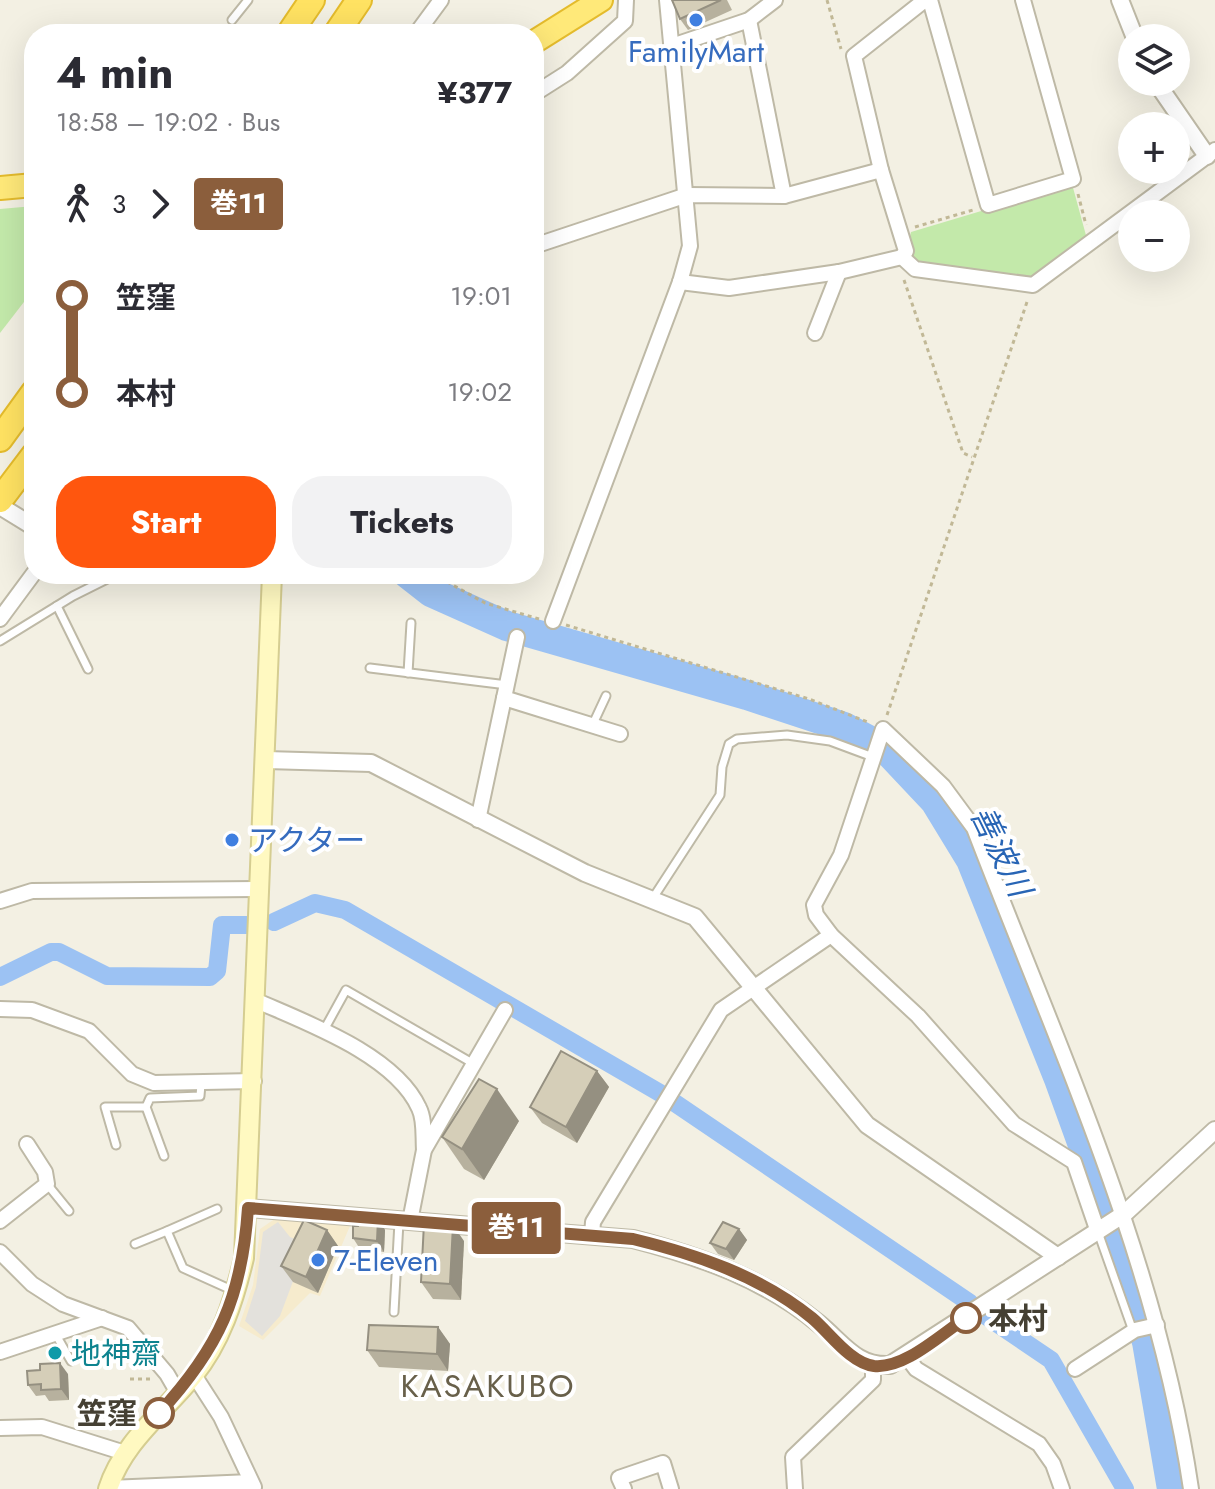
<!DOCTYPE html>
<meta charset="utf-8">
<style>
body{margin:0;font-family:Jost,"Noto Sans JP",sans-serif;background:#f2f2f3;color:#2b2b33;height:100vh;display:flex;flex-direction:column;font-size:30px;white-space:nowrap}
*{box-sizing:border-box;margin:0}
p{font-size:26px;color:#7c7c81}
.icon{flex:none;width:44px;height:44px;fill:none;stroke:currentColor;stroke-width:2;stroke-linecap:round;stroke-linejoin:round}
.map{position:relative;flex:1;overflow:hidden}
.drawer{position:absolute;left:24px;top:24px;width:520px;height:560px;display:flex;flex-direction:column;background:#fff;border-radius:32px;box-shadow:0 8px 32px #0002}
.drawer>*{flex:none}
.badge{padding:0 16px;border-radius:6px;font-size:28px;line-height:52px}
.tools{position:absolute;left:1118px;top:24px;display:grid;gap:16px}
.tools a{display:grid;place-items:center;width:72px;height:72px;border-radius:50%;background:#fff;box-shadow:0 8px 32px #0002;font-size:40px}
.map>.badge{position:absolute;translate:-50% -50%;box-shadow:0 0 0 4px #fff}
.legs{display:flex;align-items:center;gap:12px;height:88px;padding:0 32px;font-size:26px}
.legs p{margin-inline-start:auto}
.summary{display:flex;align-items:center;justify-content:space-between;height:136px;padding:0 32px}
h1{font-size:44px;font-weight:700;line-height:60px}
.primary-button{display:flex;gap:16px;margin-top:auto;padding:16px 32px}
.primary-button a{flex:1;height:92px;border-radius:32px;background:#ff560e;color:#fff;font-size:32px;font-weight:700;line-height:92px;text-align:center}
.primary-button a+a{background:#f2f2f3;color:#2b2b33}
ul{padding:0 32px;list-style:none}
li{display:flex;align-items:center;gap:28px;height:96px;font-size:30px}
li i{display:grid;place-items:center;width:12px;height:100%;margin:0 10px;background:currentColor}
li i::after{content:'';width:20px;height:20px;margin:-10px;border:6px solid;border-radius:50%;background:#fff}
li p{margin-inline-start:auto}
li:first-child i{background:linear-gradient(#0000 50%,currentColor 0)}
li:last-child i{background:linear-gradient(currentColor 50%,#0000 0)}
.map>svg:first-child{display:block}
</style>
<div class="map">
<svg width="1215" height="1489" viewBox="0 0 1215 1489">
<rect width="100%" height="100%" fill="#f3f0e3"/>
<!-- commercial -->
<polygon fill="#f6ebcd" points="276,1218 350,1226 320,1296 310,1293 263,1340 239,1326 253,1285 260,1229"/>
<!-- green -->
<g fill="#c3e9aa">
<polygon points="1072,184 1087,239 1031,282 913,262 908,244 911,232"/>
<polygon points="34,206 34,289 0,333 0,209"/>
</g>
<!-- parking -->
<polygon fill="#e3e1dc" points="278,1222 290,1237 307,1244 280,1316 262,1336 245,1321 256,1287 263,1232"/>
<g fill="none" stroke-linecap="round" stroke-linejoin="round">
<!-- canal -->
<g stroke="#9cc2f3" stroke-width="18">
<polyline points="274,922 315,903 345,910 660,1093"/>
<polyline points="0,977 51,952 59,952 107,976 210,977 217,971 222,925 247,925"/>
<polyline points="672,1101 970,1303"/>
<polyline points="986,1316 1051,1360 1125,1489"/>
</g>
<!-- river -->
<polyline stroke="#9cc2f3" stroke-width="30" points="408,574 431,592 507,626 747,695 844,727 887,750 935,801 971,860 1059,1079 1105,1206 1147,1342 1172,1489"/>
<!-- service casing -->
<g stroke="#beb9a6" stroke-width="11">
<g id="service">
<polyline points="232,20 248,0"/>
<polyline points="57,606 88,669"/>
<polyline points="0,641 73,596 117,574"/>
<polyline points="370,668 507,685"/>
<polyline points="408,673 411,623"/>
<polyline points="592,726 606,696"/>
<polyline points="653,898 720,795 722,767 729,744 737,739 787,735 830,741 873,757"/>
<polyline points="324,1030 346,990 474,1064"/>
<polyline points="116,1145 105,1107 146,1107"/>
<polyline points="164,1156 146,1107 150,1098 200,1096 201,1084"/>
<polyline points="47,1184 69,1211"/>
<polyline points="217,1209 167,1231 183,1268 234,1291"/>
<polyline points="1098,1232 1133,1331"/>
<polyline points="135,1244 167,1231"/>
<polyline points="394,1312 399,1222"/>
<polyline points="56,1335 71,1361"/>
</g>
</g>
<!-- minor casing -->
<g stroke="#beb9a6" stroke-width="18">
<g id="minor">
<polyline points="930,0 988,205 1073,179 1023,0"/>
<polyline points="749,20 784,196"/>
<polyline points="416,34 441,0"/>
<polyline points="672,46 749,20 775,0"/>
<polyline points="534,94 567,73 625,21 626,0"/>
<polyline points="534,246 687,195 784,196 881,170"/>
<polyline points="902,257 915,269 1033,285 1215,150"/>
<polyline points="902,257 906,251 881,170 854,56 925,0"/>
<polyline points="680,282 729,288 839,272 902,257"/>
<polyline points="815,333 839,272"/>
<polyline points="0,619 34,573"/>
<polyline points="553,621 680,282 690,246 667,0"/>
<polyline points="504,698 620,734"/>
<polyline points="478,820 517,637"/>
<polyline points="0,901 32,891 261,889"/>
<path d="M257 1001C307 1023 395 1055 419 1108 425 1120 423 1136 424 1150"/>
<polyline points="0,1009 32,1010 89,1031 132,1074 154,1083 254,1081"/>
<polyline points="0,1221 47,1184 45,1172 27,1144"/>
<polyline points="410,1221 424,1150 505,1010"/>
<path d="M1098 1232 1074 1162 1014 1124 918 1016 831 935 816 915 814 905 841 855 883 729 943 786 974 828C1057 1045 1157 1258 1191 1489"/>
<polyline points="592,1234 593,1222 721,1010 831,935"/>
<polyline points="0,1252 32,1284 63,1304 128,1328 167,1374 178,1393"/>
<polyline points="0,1352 102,1318"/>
<polyline points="907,1357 916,1369 1039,1444 1053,1464 1062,1489"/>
<polyline points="1075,1369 1135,1330 1157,1325"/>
<polyline points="194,1375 221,1417 254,1487"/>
<polyline points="0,1428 42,1427 125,1453"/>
<polyline points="109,1488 251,1482"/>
<polyline points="624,1489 619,1478 663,1463 671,1489"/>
<polyline points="795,1489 793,1457 873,1380 873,1366"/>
</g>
</g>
<!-- tertiary casing -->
<g stroke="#beb9a6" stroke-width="20">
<g id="tertiary">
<polyline points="1120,0 1135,38"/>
<polyline points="1156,82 1207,156"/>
<polyline points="0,506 34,527"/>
<polyline points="266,760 371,763 585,873 695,917 867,1125 1058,1257"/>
<path d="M248 1208 633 1239C699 1256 765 1279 818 1323 843 1343 856 1367 890 1365L1124 1214 1215 1130"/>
</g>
</g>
<!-- secondary casing -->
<g stroke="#d5cd91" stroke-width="22">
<path id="secondary" d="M108 1489C123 1442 163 1413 193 1376 221 1342 234 1300 244 1258L272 574"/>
</g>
<!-- trunk casing -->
<g stroke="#e4bb2c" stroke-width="26">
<g id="trunk">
<polyline points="534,42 601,0"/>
<polyline points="0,188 34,185"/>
</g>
</g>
<!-- motorway casing -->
<g stroke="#e4bb2c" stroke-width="28">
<g id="motorway">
<polyline points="289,34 312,0"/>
<polyline points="336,34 359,0"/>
<polyline points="0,439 34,392"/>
<polyline points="0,500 34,455"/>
</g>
</g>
<!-- path -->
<g stroke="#c1b896" stroke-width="3" stroke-dasharray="4 4" stroke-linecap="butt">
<polyline points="827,0 841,49"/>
<polyline points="1078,194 1086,225"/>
<polyline points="915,227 973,210"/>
<polyline points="904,280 963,453 972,457"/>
<polyline points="433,574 485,603 539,619"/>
<polyline points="566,625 809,699 870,723"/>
<polyline points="887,715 1028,299"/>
<polyline points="130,1379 150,1379"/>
</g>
<!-- service -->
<use href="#service" stroke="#fff" stroke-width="7"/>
<!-- minor -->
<use href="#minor" stroke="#fff" stroke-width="14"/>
<!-- tertiary -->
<use href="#tertiary" stroke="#fff" stroke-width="16"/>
<!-- secondary -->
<use href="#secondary" stroke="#fff9c1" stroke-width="18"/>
<!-- trunk -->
<use href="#trunk" stroke="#ffe979" stroke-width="22"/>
<!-- motorway -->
<use href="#motorway" stroke="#ffe262" stroke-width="24"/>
</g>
<!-- wall -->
<g fill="#b7b19e">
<polygon points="672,0 727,0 732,10 688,30 680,19"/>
<polygon points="597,1071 609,1087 577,1143 542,1123 530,1107"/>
<polygon points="519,1121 484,1180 464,1169 442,1137"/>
<polygon points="378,1219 385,1230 384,1252 360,1249 353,1238 358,1226"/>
<polygon points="739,1229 747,1240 734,1260 718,1254 710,1243"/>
<polygon points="327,1230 338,1246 318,1293 293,1282 281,1266"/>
<polygon points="464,1241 461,1300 433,1299 421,1282"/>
<polygon points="438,1327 450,1344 448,1371 379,1367 367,1350"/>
<polygon points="68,1374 69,1400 49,1401 45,1395 36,1396 28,1385"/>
</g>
<!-- shaded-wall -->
<g fill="#959081">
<polygon points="597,1071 609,1087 577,1143 566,1127"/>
<polygon points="497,1089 519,1121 484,1180 462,1149"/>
<polygon points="378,1219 385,1230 384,1252 377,1241"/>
<polygon points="453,1225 464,1241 461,1300 450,1284"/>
<polygon points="739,1229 747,1240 734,1260 726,1249"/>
<polygon points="327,1230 338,1246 318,1293 306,1277"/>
<polygon points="438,1327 450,1344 448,1371 437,1354"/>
<polygon points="60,1363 68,1374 69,1400 61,1389"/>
</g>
<!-- building -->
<g fill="#d5ceb8" stroke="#959081" stroke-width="2">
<polygon points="672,0 721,0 680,19"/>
<polygon points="561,1051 597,1071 566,1127 530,1107"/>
<polygon points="479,1079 497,1089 462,1149 442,1137"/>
<polygon points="378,1219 377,1241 353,1238 353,1226 358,1226 359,1220"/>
<polygon points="304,1220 327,1230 306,1277 281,1266"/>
<polygon points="723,1222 739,1229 726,1249 710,1243"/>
<polygon points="424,1223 453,1225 450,1284 421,1282"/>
<polygon points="369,1325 438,1327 437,1354 367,1350"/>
<polygon points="60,1363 61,1389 41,1390 41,1384 28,1385 27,1371 40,1370 40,1364"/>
</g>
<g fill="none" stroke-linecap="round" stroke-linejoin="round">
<!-- line-1 casing -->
<g stroke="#fff" stroke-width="18">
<path id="line-1" d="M159 1413C219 1348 242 1297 248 1208L633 1239C695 1254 761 1276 812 1318 829 1332 850 1363 874 1366 905 1369 941 1334 966 1318"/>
</g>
<!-- line-1 -->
<use href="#line-1" stroke="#8b5e3c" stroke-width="12"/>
</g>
<!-- markers -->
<g fill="#3f7fe0" stroke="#fff" stroke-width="3">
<circle cx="696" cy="20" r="8"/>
<circle cx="232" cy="840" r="8"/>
<circle cx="318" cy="1260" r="8"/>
</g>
<g fill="#fff" stroke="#8b5e3c" stroke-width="4">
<circle cx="966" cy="1318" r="14"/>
<circle cx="159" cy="1413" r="14"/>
</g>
<circle fill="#0f9aa8" stroke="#fff" stroke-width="3" cx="55" cy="1353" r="8"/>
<g text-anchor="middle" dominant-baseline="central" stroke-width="8" stroke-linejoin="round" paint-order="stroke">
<!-- shop labels -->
<g font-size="30" fill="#366cbe" stroke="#fff" text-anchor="start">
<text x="696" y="51" text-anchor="middle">FamilyMart</text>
<text x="248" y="840">アクター</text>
<text x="334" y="1260">7-Eleven</text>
</g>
<!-- stop labels -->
<g font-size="30" font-weight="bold" fill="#454033" stroke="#fff" text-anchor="start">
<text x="988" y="1318">本村</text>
<text x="137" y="1413" text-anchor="end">笠窪</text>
</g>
<!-- culture labels -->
<g font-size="30" fill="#0d838f" stroke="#fff" text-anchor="start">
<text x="71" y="1353">地神齋</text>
</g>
<!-- water labels -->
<g font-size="32" font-style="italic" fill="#2865b5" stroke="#fff">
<text transform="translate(1001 851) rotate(64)">善波川</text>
</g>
<!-- neighbourhood labels -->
<g font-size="32" letter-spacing="2" fill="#68604a" stroke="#fff">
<text x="488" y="1386">KASAKUBO</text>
</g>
</g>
</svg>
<div class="tools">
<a><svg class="icon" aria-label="layers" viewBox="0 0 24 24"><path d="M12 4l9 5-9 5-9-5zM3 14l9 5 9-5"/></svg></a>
<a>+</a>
<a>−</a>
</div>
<b class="badge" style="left:516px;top:1228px;background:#8b5e3c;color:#fff">巻11</b>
<section class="drawer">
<div class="summary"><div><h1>4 min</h1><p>18:58 – 19:02 · Bus</p></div><b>¥377</b></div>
<div class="legs"><svg class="icon" aria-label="walk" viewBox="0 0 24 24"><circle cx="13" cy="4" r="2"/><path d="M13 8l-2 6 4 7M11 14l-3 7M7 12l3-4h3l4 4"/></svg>3<svg class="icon" aria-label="forward" viewBox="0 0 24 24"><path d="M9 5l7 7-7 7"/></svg><b class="badge" style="background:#8b5e3c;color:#fff">巻11</b></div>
<ul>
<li><i style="color:#8b5e3c"></i><b>笠窪</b><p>19:01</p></li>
<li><i style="color:#8b5e3c"></i><b>本村</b><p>19:02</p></li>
</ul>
<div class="primary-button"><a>Start</a><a>Tickets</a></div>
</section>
</div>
